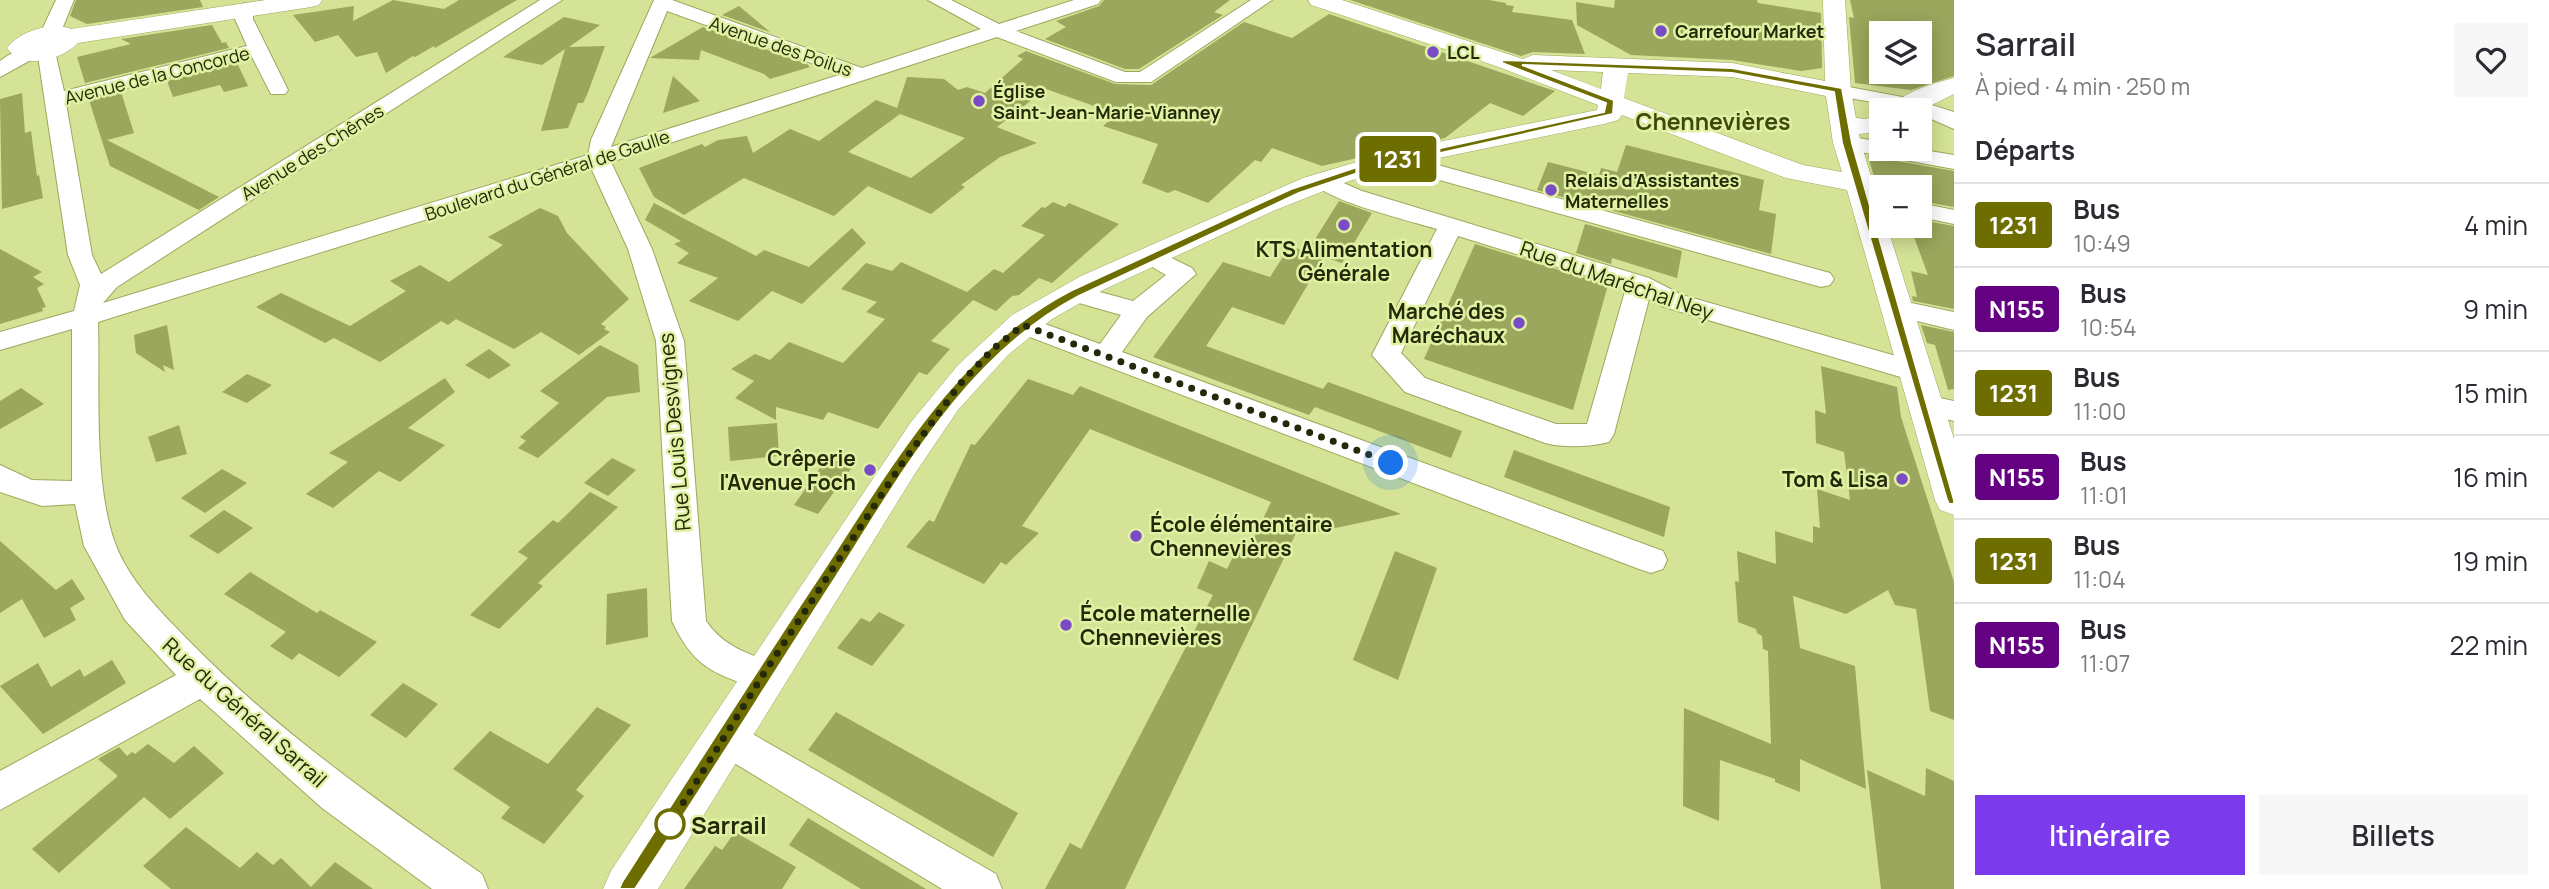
<!DOCTYPE html>
<html lang="fr">
<meta charset="utf-8">
<style>
body{margin:0;font-family:Manrope,sans-serif;background:#f7f7f7;color:#2b2b33;height:100vh;display:flex;flex-direction:column;font-size:26px;white-space:nowrap}
*{box-sizing:border-box;margin:0}
p{font-size:23px;color:#7c7c81}
.icon{flex:none;width:38px;height:38px;fill:none;stroke:currentColor;stroke-width:2;stroke-linecap:round;stroke-linejoin:round}
.map{position:relative;flex:1;overflow:hidden}
.details{display:flex;flex-direction:column;background:#fff;width:595px}
.details>*{flex:none}
.badge{padding:0 14px;border-radius:5px;font-size:24px;line-height:46px}
.tools{position:absolute;left:1869px;top:21px;display:grid;gap:14px}
.tools a{display:grid;place-items:center;width:63px;height:63px;border-radius:0px;background:#fff;box-shadow:0 4px 18px #0003;font-size:35px}
.you{position:absolute;width:35px;height:35px;margin:-18px;border:5px solid #fff;border-radius:50%;background:#1a73e8;box-shadow:0 0 0 10px #1a73e833}
.map>.badge{position:absolute;translate:-50% -50%;box-shadow:0 0 0 4px #fff}
h2{padding:0 21px;font-size:26px;line-height:63px}
.round{display:grid;place-items:center;flex:none;width:74px;height:74px;border-radius:0px;background:#f7f7f7}
.summary{display:flex;align-items:center;justify-content:space-between;height:119px;padding:0 21px}
h1{font-size:33px;font-weight:600;line-height:52px}
.primary-button{display:flex;gap:14px;margin-top:auto;padding:14px 21px}
.primary-button a{flex:1;height:80px;border-radius:0px;background:#7c3aed;color:#fff;font-size:28px;font-weight:600;line-height:80px;text-align:center}
.primary-button a+a{background:#f7f7f7;color:#2b2b33}
ul{padding:0;list-style:none}
li{display:flex;align-items:center;gap:21px;height:84px;padding:0 21px;border-top:2px solid #e1e1e2}
li div{flex:1}
li b{display:block;font-size:26px}
li em{font-style:normal}
li .badge{min-width:77px;font-weight:700;text-align:center}
main{display:flex;flex:1;min-height:0}
.map>svg:first-child{display:block}
</style>
<main>
<div class="map">
<svg width="1954" height="889" viewBox="0 0 1954 889">
<rect width="100%" height="100%" fill="#d4e396"/>
<!-- building -->
<g fill="#9aa75c" fill-rule="evenodd">
<polygon points="76,0 200,0 203,7 87,24 70,16"/>
<polygon points="393,0 444,9 459,0 517,0 435,48 434,46 415,57 413,56 386,73 377,52 356,57 338,35 315,42 293,15 354,6 353,21"/>
<polygon points="1104,0 1230,0 1214,12 1223,15 1139,69 1125,69 1045,39 1066,27 1056,21 1099,6"/>
<polygon points="1350,0 1489,0 1506,3 1506,5 1514,6 1512,12 1572,20 1585,54 1533,52 1521,56"/>
<polygon points="1615,0 1757,0 1758,3 1821,13 1822,68 1801,71 1732,60 1631,55 1577,25 1576,2 1614,8"/>
<path d="M1850 0H1954V76L1911 90 1855 83 1849 17 1854 18ZM1881 33H1920V72H1881Z"/>
<polygon points="739,6 770,32 722,15"/>
<path d="M1329 14 1555 91 1523 116 1490 103 1445 138 1322 166 1272 148 1261 162 1255 160 1208 203 1175 190 1168 193 1142 183 1158 144 1103 126 1117 114 1046 89 997 127 1037 143 1000 157 961 185 965 187 931 214 868 186 834 216 744 178 684 215 654 197 639 168 702 144 705 147 718 140 747 136 753 153 790 129 819 141 876 100 897 108 907 77 944 79 958 90 967 87 985 93 1023 59 1017 56 1026 51 1115 84 1151 85 1244 22 1292 38ZM900 114 965 138 911 178 848 152Z"/>
<polygon points="564,17 600,25 569,47 605,46 587,95 583,103 578,103 568,128 541,131 565,49 542,65 503,57"/>
<polygon points="212,25 222,43 226,42 229,48 85,83 77,57 131,44 121,39"/>
<polygon points="703,27 807,64 810,67 770,79 764,74 701,50 699,60 650,58"/>
<polygon points="237,63 248,86 224,92 220,85 173,97 167,81"/>
<polygon points="673,76 700,101 663,113"/>
<polygon points="121,92 134,133 107,140 219,197 199,210 110,166 89,100"/>
<polygon points="22,93 25,133 31,131 37,176 39,175 43,198 2,209 0,99"/>
<polygon points="1626,145 1764,180 1759,210 1776,214 1771,254 1537,190 1548,162 1599,175 1601,168 1617,172"/>
<polygon points="1868,156 1954,171 1954,207 1920,201 1920,187 1881,187 1881,190 1877,187"/>
<polygon points="1339,201 1372,213 1342,263 1324,257 1284,325 1232,307 1206,346 1323,389 1328,382 1462,431 1451,458 1315,407 1309,415 1153,357 1223,262 1270,277 1290,246 1313,254 1307,252"/>
<polygon points="1053,202 1065,207 1069,203 1119,224 1052,283 1039,278 1019,295 1012,296 996,311 973,300 931,341 950,349 927,375 919,372 878,429 828,412 823,420 776,407 776,420 735,398 754,381 731,369 755,354 770,360 789,342 843,363 885,319 866,312 877,302 841,289 866,263 892,271 901,262 967,292 994,269 1003,273 1045,235 1021,226 1042,207 1045,208"/>
<polygon points="654,203 756,256 764,250 809,267 852,228 866,243 802,304 772,291 738,321 689,301 718,278 677,263 689,253 674,244 681,241 645,220"/>
<polygon points="540,208 558,216 567,233 629,299 601,324 606,327 604,329 610,332 579,355 541,332 514,349 456,319 448,325 441,321 380,362 334,338 325,343 256,307 281,293 350,326 406,291 390,281 420,265 449,282 503,245 488,237"/>
<polygon points="1920,220 1954,226 1954,309 1913,301 1912,296 1917,297 1911,271 1928,275 1910,226 1920,226"/>
<polygon points="1585,224 1682,251 1677,278 1612,258 1611,264 1576,253"/>
<polygon points="1475,244 1608,285 1573,410 1424,359"/>
<polygon points="0,249 42,272 33,277 44,284 37,288 46,307 42,308 43,311 0,324"/>
<polygon points="167,325 174,370 163,365 165,372 136,353 134,335"/>
<polygon points="1921,325 1954,332 1954,389 1948,390 1935,345 1927,343"/>
<polygon points="600,345 638,365 640,392 607,397 538,458 518,448 526,441 520,437 559,403 540,391"/>
<polygon points="489,349 511,365 489,379 465,365"/>
<polygon points="1821,366 1897,387 1901,417 1954,582 1954,720 1930,711 1916,609 1895,605 1888,590 1846,614 1793,596 1800,648 1855,666 1866,789 1800,759 1800,792 1775,782 1775,779 1720,760 1719,821 1683,806 1684,708 1771,744 1768,651 1763,649 1762,636 1757,633 1756,629 1738,622 1735,581 1739,582 1737,551 1776,564 1775,531 1813,543 1813,526 1820,528 1817,489 1850,500 1844,452 1816,443 1815,410 1826,414"/>
<polygon points="247,374 272,385 247,403 222,392"/>
<polygon points="445,378 455,392 408,428 445,445 400,482 379,471 333,508 306,494 348,462 329,453"/>
<polygon points="1028,379 1073,395 1080,386 1401,514 1303,535 1296,533 1125,889 1045,889 1070,843 1081,849 1213,595 1197,588 1209,561 1227,569 1236,551 1246,555 1271,502 1090,429 1022,526 1039,533 1006,565 1001,562 984,584 906,547 929,520 934,522 971,444 975,445"/>
<polygon points="21,388 44,404 0,429 0,401"/>
<polygon points="777,423 779,456 730,461 728,427"/>
<polygon points="179,425 187,454 156,462 148,437"/>
<polygon points="1514,450 1670,507 1664,537 1504,477"/>
<polygon points="612,458 636,470 608,496 584,483"/>
<polygon points="827,458 853,466 818,514 794,505"/>
<polygon points="222,469 247,483 205,513 181,498"/>
<polygon points="590,492 618,507 538,583 543,586 499,629 470,615 528,558 518,552 553,520 558,523"/>
<polygon points="224,510 253,528 218,554 189,536"/>
<polygon points="0,541 56,590 72,579 85,599 70,608 76,620 44,638 22,599 0,613"/>
<polygon points="1395,551 1437,568 1398,680 1353,660"/>
<polygon points="250,572 317,613 320,610 377,642 339,677 299,653 292,660 270,646 286,632 224,594"/>
<polygon points="647,588 648,637 606,645 607,594"/>
<polygon points="879,612 905,625 872,666 837,648 861,618 870,622"/>
<polygon points="112,660 126,683 43,734 0,686 38,663 51,687 80,669 84,677"/>
<polygon points="403,683 438,704 406,738 370,715"/>
<polygon points="597,707 631,725 576,790 584,796 544,844 501,818 510,807 453,769 490,731 548,764"/>
<polygon points="836,712 1018,813 993,857 808,750"/>
<polygon points="148,744 174,763 194,746 224,773 170,819 144,797 59,873 32,849 118,776 98,759 119,747 127,756 132,752 135,754"/>
<polygon points="1926,768 1954,781 1954,889 1881,889 1867,770 1925,796"/>
<polygon points="808,818 926,889 861,889 789,845"/>
<polygon points="186,827 240,868 257,852 273,865 281,858 311,887 335,862 373,889 171,889 143,866"/>
<polygon points="735,832 796,867 782,889 684,889 715,846 722,850"/>
</g>
<g fill="none" stroke-linecap="round" stroke-linejoin="round">
<!-- minor casing -->
<g stroke="#9ca95e" stroke-width="2">
<g id="minor">
<polygon points="56,0 74,0 60,34 50,40 40,34"/>
<path d="M540 0H562L117 287 103 303 588 155 591 140 654 0H672L862 68 981 29 928 0H951L999 24 1074 0H1101L1098 4 1016 31 1125 72H1140L1251 0H1272L1151 82H1116L997 37 611 162 652 249 684 341 706 621C723 646 748 654 776 664L781 675 776 686 763 691C715 673 695 670 672 621L656 341 628 249 591 168 98 322C100 387 93 483 115 543 129 581 160 611 188 640 276 730 379 802 482 874L488 889H432L322 808 200 699 0 810V771L176 675 125 620 84 546 75 504 42 506 0 492V465L32 480 72 481V329L0 350V332L74 311 80 285 68 255 38 56 0 77V61C11 53 25 44 38 50L47 45 54 47 64 91 247 46 235 19V9L244 3 253 9V19L288 90 285 94H271L252 57 66 103 92 255 101 274ZM667 11 842 74 611 147Z"/>
<polygon points="1838,85 1913,99 1954,112 1954,129 1920,114 1920,110 1831,95 1828,91 1831,87"/>
<polygon points="1847,136 1881,142 1881,149 1917,149 1954,155 1954,169 1839,148 1836,143 1839,138"/>
<polygon points="1394,153 1830,273 1834,279 1830,285 1821,287 1386,165 1383,160 1386,155"/>
<path d="M1323 174 1362 191 1649 278 1682 295 1924 364 1928 371 1924 378 1914 381 1664 307 1649 299 1614 434 1609 442C1590 447 1564 448 1545 443L1405 392 1372 355 1437 229C1411 221 1325 201 1312 181L1315 176ZM1458 236 1626 288 1587 424H1556L1425 378 1401 353Z"/>
<polygon points="1920,203 1954,210 1954,224 1920,217"/>
<polygon points="1151,248 1192,268 1196,274 1147,317 1122,352 1663,551 1667,560 1663,569 1651,573 1639,569 1014,331 1010,325 1014,319 1023,316 1100,344 1121,315 1065,299 1061,293 1065,287 1074,285 1133,301 1166,275 1142,261 1139,256 1142,251"/>
<polygon points="1897,300 1954,312 1954,330 1888,314 1884,308 1888,302"/>
<polygon points="1926,395 1954,401 1954,421 1916,412 1912,405 1916,398"/>
<polygon points="724,720 737,725 996,874 1002,889 942,889 711,749 705,737 711,725"/>
</g>
</g>
<!-- major casing -->
<g stroke="#9ca95e" stroke-width="1">
<g id="major">
<path d="M266 0H322L319 5 311 7 78 43C62 60 23 71 7 48 19 31 53 21 71 29Z"/>
<path d="M1308 0H1342L1523 59 1533 55 1732 63 1825 81 1823 0H1845L1851 91 1856 118 1866 119 1881 113V132L1859 134 1861 143 1881 209V226H1887L1954 439V515L1940 510 1935 500 1847 190 1786 178 1622 115 1618 120 1604 124 1424 161 1349 181 1273 211 1103 290 1052 319 1008 355 958 410 916 472 658 889H603L611 871 665 789 911 422 958 365 1012 315 1081 276 1303 178 1394 151 1597 110 1598 105 1496 66 1311 5ZM1551 70 1603 72 1601 89ZM1628 73 1732 77 1826 96 1833 143 1842 172 1803 165 1624 98Z"/>
<path d="M1954 78V94L1920 111 1889 110C1901 92 1934 83 1954 78Z"/>
</g>
</g>
<!-- minor -->
<use href="#minor" fill="#fff" fill-rule="evenodd"/>
<!-- major -->
<use href="#major" fill="#fff" fill-rule="evenodd"/>
</g>
<!-- line -->
<path fill="#6e6e00" stroke="#fff" stroke-width="2" d="M1502 60 1732 68 1842 88 1852 143 1954 500V504H1949L1947 500 1842 143 1834 92 1732 73 1522 65 1614 100 1613 114 1370 169 1299 193 1079 296C963 357 899 479 830 586 764 688 700 792 635 889H619L622 882C688 779 753 676 821 574 890 469 955 351 1070 291L1291 189 1363 165 1604 112 1606 103 1502 63Z"/>
<g fill="none" stroke-linecap="round" stroke-linejoin="round">
<!-- walk -->
<polyline stroke="#242909" stroke-width="7" stroke-dasharray="0 12.6" points="670,824 763,675 901,465 960,384 993,349 1023,325 1391,463"/>
</g>
<!-- markers -->
<g fill="#794bc4" stroke="#e1f1a3" stroke-width="2.5">
<circle cx="1661" cy="31" r="7"/>
<circle cx="1433" cy="52" r="7"/>
<circle cx="979" cy="101" r="7"/>
<circle cx="1551" cy="190" r="7"/>
<circle cx="1344" cy="225" r="7"/>
<circle cx="1519" cy="323" r="7"/>
<circle cx="870" cy="470" r="7"/>
<circle cx="1902" cy="479" r="7"/>
<circle cx="1136" cy="536" r="7"/>
<circle cx="1066" cy="625" r="7"/>
</g>
<circle fill="#fff" stroke="#6e6e00" stroke-width="3.5" cx="670" cy="824" r="14"/>
<g text-anchor="middle" dominant-baseline="central" stroke-width="5" stroke-linejoin="round" paint-order="stroke">
<!-- far-poi labels -->
<g font-size="18" font-weight="bold" fill="#242909" stroke="#e1f1a3" text-anchor="start">
<text x="1675" y="31">Carrefour Market</text>
<text x="1447" y="52">LCL</text>
<text x="993" y="91">Église<tspan x="993" dy="21">Saint-Jean-Marie-Vianney</tspan></text>
<text x="1565" y="180">Relais d’Assistantes<tspan x="1565" dy="21">Maternelles</tspan></text>
</g>
<!-- far-street labels -->
<g font-size="18" fill="#242909" stroke="#e1f1a3">
<text transform="translate(781 46) rotate(19)">Avenue des Poilus</text>
<text transform="translate(157 75) rotate(-14)">Avenue de la Concorde</text>
<text transform="translate(312 152) rotate(-32)">Avenue des Chênes</text>
<text transform="translate(547 175) rotate(-18)">Boulevard du Général de Gaulle</text>
</g>
<!-- poi labels -->
<g font-size="21" font-weight="bold" fill="#242909" stroke="#e1f1a3" text-anchor="end">
<text x="1344" y="249" text-anchor="middle">KTS Alimentation<tspan x="1344" dy="24">Générale</tspan></text>
<text x="1505" y="311">Marché des<tspan x="1505" dy="24">Maréchaux</tspan></text>
<text x="856" y="458">Crêperie<tspan x="856" dy="24">l'Avenue Foch</tspan></text>
<text x="1888" y="479">Tom &amp; Lisa</text>
<text x="1150" y="524" text-anchor="start">École élémentaire<tspan x="1150" dy="24">Chennevières</tspan></text>
<text x="1080" y="613" text-anchor="start">École maternelle<tspan x="1080" dy="24">Chennevières</tspan></text>
</g>
<!-- street labels -->
<g font-size="21" fill="#242909" stroke="#e1f1a3">
<text transform="translate(1617 280) rotate(19)">Rue du Maréchal Ney</text>
<text transform="translate(674 432) rotate(-95)">Rue Louis Desvignes</text>
<text transform="translate(245 712) rotate(42)">Rue du Général Sarrail</text>
</g>
<!-- far-district labels -->
<g font-size="23" font-weight="bold" fill="#3f480c" stroke="#e1f1a3">
<text x="1713" y="121">Chennevières</text>
</g>
<!-- near-stop labels -->
<g font-size="24" font-weight="bold" fill="#242909" stroke="#e1f1a3" text-anchor="start">
<text x="691" y="824">Sarrail</text>
</g>
</g>
</svg>
<div class="tools">
<a><svg class="icon" aria-label="layers" viewBox="0 0 24 24"><path d="M12 4l9 5-9 5-9-5zM3 14l9 5 9-5"/></svg></a>
<a>+</a>
<a>−</a>
</div>
<div class="you" style="left:1391px;top:463px"></div>
<b class="badge" style="left:1398px;top:159px;background:#6e6e00;color:#fff">1231</b>
</div>
<section class="details">
<div class="summary"><div><h1>Sarrail</h1><p>À pied · 4 min · 250 m</p></div><a class="round"><svg class="icon" aria-label="heart" viewBox="0 0 24 24"><path d="M12 20l-8-8c-3-5 5-10 8-4 3-6 11-1 8 4z"/></svg></a></div>
<h2>Départs</h2>
<ul>
<li><span class="badge" style="background:#6e6e00;color:#fff">1231</span><div><b>Bus</b><p>10:49</p></div><em>4 min</em></li>
<li><span class="badge" style="background:#640082;color:#fff">N155</span><div><b>Bus</b><p>10:54</p></div><em>9 min</em></li>
<li><span class="badge" style="background:#6e6e00;color:#fff">1231</span><div><b>Bus</b><p>11:00</p></div><em>15 min</em></li>
<li><span class="badge" style="background:#640082;color:#fff">N155</span><div><b>Bus</b><p>11:01</p></div><em>16 min</em></li>
<li><span class="badge" style="background:#6e6e00;color:#fff">1231</span><div><b>Bus</b><p>11:04</p></div><em>19 min</em></li>
<li><span class="badge" style="background:#640082;color:#fff">N155</span><div><b>Bus</b><p>11:07</p></div><em>22 min</em></li>
</ul>
<div class="primary-button"><a>Itinéraire</a><a>Billets</a></div>
</section>
</main>
